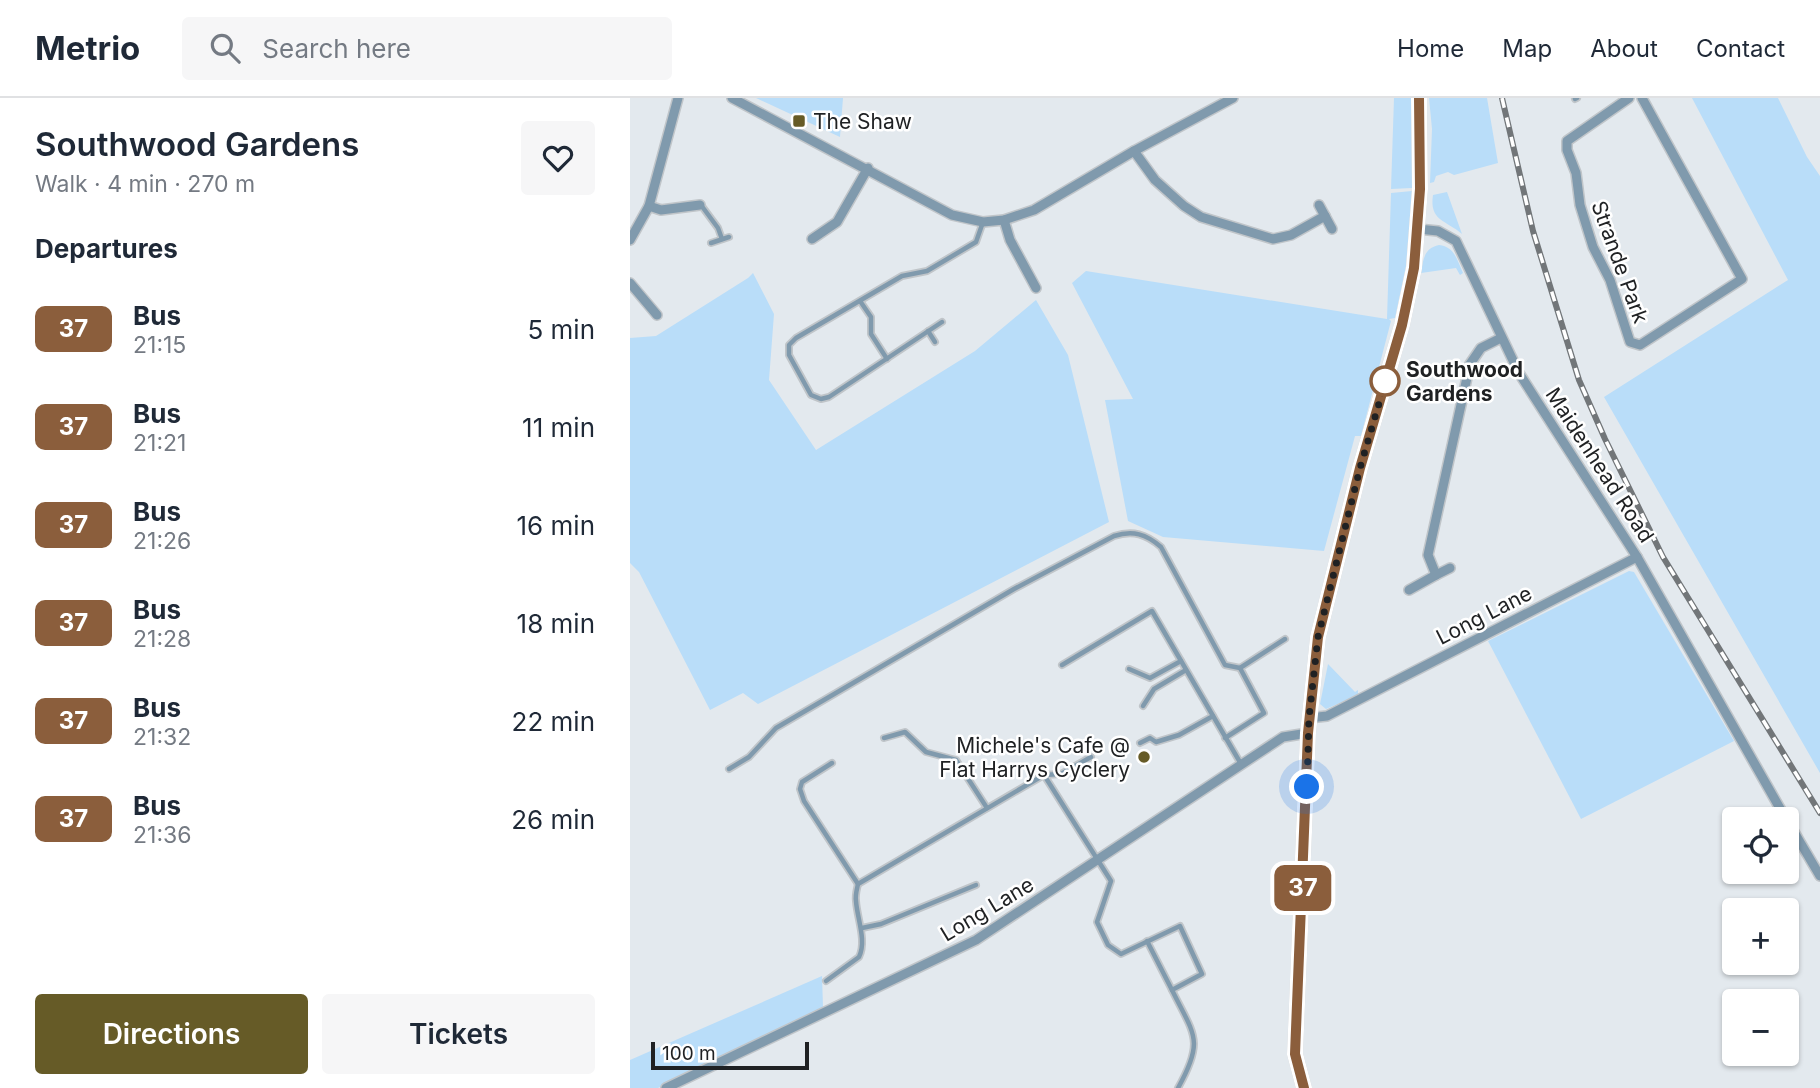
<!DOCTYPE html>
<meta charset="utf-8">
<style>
body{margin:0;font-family:Inter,sans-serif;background:#f6f6f7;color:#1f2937;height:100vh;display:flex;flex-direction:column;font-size:26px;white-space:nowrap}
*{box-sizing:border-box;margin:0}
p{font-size:23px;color:#747a83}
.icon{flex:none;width:38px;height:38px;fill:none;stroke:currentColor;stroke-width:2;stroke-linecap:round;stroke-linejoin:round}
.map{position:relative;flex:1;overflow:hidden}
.details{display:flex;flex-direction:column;background:#fff;width:630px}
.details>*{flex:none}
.badge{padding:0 14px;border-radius:10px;font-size:24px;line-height:46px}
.buttons{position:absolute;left:1092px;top:709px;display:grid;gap:14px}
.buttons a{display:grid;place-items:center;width:77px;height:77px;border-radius:7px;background:#fff;box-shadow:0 2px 5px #0004;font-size:35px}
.scale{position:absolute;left:21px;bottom:18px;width:158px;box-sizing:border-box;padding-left:7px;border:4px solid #1f2123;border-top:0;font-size:19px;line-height:24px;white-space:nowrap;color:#1f2123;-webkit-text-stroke:5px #fff;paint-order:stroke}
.you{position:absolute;width:35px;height:35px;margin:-18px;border:5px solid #fff;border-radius:50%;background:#1a73e8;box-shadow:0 0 0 10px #1a73e833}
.map>.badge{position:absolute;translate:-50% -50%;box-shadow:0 0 0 4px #fff}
h2{padding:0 35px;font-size:26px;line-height:63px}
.round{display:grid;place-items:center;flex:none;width:74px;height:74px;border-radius:7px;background:#f6f6f7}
.headline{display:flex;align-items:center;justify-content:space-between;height:119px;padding:0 35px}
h1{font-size:33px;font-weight:600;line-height:52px}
.primary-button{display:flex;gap:14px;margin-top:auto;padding:14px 35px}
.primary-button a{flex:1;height:80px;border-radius:7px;background:#665b27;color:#fff;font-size:28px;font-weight:600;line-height:80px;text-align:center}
.primary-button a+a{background:#f6f6f7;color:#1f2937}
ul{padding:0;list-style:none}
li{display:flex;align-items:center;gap:21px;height:98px;padding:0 35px}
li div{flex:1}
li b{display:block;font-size:26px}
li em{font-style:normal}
li .badge{min-width:77px;font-weight:700;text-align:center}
header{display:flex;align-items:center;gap:42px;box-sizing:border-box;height:98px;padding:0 35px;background:#fff;border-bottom:2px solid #e0e1e3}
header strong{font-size:33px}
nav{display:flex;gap:38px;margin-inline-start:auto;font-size:24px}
.search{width:490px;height:63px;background:#f6f6f7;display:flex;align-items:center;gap:18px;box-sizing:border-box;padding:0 24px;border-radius:7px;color:#747a83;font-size:26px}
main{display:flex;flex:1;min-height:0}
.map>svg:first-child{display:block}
</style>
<header>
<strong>Metrio</strong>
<div class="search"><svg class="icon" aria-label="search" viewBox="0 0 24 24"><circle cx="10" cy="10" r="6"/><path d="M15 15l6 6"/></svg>Search here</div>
<nav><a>Home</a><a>Map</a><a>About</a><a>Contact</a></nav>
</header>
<main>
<section class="details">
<div class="headline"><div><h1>Southwood Gardens</h1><p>Walk · 4 min · 270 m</p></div><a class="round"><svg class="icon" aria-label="heart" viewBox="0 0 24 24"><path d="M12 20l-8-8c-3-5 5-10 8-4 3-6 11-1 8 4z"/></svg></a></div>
<h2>Departures</h2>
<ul>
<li><span class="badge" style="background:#8b5e3c;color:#fff">37</span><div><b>Bus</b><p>21:15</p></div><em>5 min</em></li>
<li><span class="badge" style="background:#8b5e3c;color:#fff">37</span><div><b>Bus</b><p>21:21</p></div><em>11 min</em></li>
<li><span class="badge" style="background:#8b5e3c;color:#fff">37</span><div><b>Bus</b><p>21:26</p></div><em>16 min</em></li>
<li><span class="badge" style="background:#8b5e3c;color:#fff">37</span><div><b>Bus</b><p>21:28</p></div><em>18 min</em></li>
<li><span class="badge" style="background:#8b5e3c;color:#fff">37</span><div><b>Bus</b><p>21:32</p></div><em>22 min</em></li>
<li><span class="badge" style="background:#8b5e3c;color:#fff">37</span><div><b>Bus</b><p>21:36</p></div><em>26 min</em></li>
</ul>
<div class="primary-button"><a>Directions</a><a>Tickets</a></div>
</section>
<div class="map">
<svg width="1190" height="990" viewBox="0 0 1190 990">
<rect width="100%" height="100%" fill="#e3e9ee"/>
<!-- green -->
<g fill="#b9ddf9">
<polygon points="126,0 213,0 210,39"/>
<polygon points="764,0 782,0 783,84 782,90 761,91"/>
<polygon points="799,0 857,0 868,65 824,77 818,74 806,78 804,84 800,85 802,31"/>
<polygon points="1062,0 1148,0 1177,59 1190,78 1190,675 974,299 1158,182"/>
<polygon points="782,93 776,168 765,220 759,221 761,223 731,338 725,338 694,453 533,439 498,423 475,302 503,301 442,185 456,173 757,221 761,95"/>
<path d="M817 94 832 136C816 122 799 123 803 97Z"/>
<path d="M809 147C825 149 827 162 833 175L830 177 826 170 791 175C793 162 794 150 809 147Z"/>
<polygon points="123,175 144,216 139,282 186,352 345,253 406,202 438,257 479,424 128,606 113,595 80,612 9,474 0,465 0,240 26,238 118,180"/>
<polygon points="999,473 1004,474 1104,643 951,721 858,543"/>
<polygon points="698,566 725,594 728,592 728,597 696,611 690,606"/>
<polygon points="192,878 193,909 28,990 0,990 0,962"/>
</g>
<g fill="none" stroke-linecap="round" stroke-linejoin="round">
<!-- service casing -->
<g stroke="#c0c5c9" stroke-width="8">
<g id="service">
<polyline points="945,1 947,0"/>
<polyline points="71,107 88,130 92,141"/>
<polyline points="81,145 99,139"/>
<polyline points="230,203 241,219 241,236 257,261"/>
<polyline points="312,224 199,299 191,301 181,297 159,257 159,247 166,240 272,178 297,173 346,144 353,124"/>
<polyline points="298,233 305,244"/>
<polyline points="432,567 522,513 611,666"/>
<polyline points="499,571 520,580 551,563"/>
<polyline points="513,608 524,591 556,572"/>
<polyline points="254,640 275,634 296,654 326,662 357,710"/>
<polyline points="595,640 634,615 610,570 655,541"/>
<polyline points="510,645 520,640 526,644 549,637 583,618"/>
<path d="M202 665 172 684 170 691 174 703 228 786 414 677 481 783 467 824 478 847 491 856 550 828 572 876 542 892C564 937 575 942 548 990"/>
<path d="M99 671 119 659 146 630 384 491 484 438C503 432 516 436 531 449L595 567 610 570"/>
<polyline points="414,677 431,676 461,659"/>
<polyline points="232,830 251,826 346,787"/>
<polyline points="517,843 542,892"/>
<path d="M196 883 229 859C237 843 227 820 226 803 225 797 227 791 228 786"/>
</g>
</g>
<!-- minor casing -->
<g stroke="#c0c5c9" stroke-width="12">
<g id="minor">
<polyline points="102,0 322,117 353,124 374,122 404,112 504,53 603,0"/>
<polyline points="999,0 937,43 937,52 946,75 950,107 963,149 980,182 1000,244 1010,247 1112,181 1012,0"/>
<polyline points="504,53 525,82 554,108 571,119 643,141 661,137 695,118"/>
<polyline points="689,107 702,131"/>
<polyline points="19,108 31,112 70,107"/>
<polyline points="374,122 380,142 406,190"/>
<polyline points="788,131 808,133 826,143 889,275 1007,459 1156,721"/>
<polyline points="182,141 207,124 238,70"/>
<polyline points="0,142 19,108 48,0"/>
<polyline points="0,185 27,217"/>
<polyline points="806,477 820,470"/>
<polyline points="779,492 806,477 798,457 840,266 851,250 871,240"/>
<polyline points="679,620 697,618 1007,459"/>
<polyline points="1157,722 1190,778"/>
<polyline points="36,990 346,842 653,639 678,635"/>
</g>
</g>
<!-- secondary casing -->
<g stroke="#c0c5c9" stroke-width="16">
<polyline id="secondary" points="674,990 665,956 678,635 688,539 730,370 772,227 784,170 790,91 789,0"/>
</g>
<!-- service -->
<use href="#service" stroke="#809aad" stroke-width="4.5"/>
<!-- minor -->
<use href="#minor" stroke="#809aad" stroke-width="9"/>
<!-- secondary -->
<use href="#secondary" stroke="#4d7390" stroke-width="12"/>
<!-- rail casing -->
<g stroke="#727679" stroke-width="6">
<polyline id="rail" points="872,0 903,133 949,282 975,341 1033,459 1190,715"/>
</g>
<!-- rail -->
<use href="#rail" stroke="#fff" stroke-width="3.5" stroke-dasharray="10" stroke-linecap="butt"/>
</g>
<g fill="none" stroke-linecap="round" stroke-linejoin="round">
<!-- line casing -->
<g stroke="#fff" stroke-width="16">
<polyline id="line" points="674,990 665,956 678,635 688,539 730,370 772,227 784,170 790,91 789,0"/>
</g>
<!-- line -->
<use href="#line" stroke="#8b5e3c" stroke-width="10"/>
<!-- walk -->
<polyline stroke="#1f2123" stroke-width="7" stroke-dasharray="0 12.6" points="677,689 679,620 688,539 730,370 758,275 755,283"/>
</g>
<!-- markers -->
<g fill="#665b27" stroke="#fff" stroke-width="2.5">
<rect x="162" y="16" width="14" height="14" rx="3.5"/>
<circle cx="514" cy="659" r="7"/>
</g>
<circle fill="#fff" stroke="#8b5e3c" stroke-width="3.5" cx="755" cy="283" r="14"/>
<g text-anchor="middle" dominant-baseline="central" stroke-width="5" stroke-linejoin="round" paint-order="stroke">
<!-- poi labels -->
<g font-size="21" fill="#1f2123" stroke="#fff" text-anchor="start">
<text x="183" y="23">The Shaw</text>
<text x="500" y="647" text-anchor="end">Michele's Cafe @<tspan x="500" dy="24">Flat Harrys Cyclery</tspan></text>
</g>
<!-- street labels -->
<g font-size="21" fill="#1f2123" stroke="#fff">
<text transform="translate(990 164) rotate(70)">Strande Park</text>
<text transform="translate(970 367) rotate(57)">Maidenhead Road</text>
<text transform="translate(854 517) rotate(-27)">Long Lane</text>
<text transform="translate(357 811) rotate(-31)">Long Lane</text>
</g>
<!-- stop labels -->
<g font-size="21" font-weight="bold" fill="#1f2123" stroke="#fff" text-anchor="start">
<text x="776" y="271">Southwood<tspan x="776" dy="24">Gardens</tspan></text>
</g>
</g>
</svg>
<div class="buttons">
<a><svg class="icon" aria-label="locate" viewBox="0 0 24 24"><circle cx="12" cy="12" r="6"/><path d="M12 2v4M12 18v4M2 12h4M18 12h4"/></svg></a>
<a>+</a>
<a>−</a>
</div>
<div class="scale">100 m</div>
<div class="you" style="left:677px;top:689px"></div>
<b class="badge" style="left:673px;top:790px;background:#8b5e3c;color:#fff">37</b>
</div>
</main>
